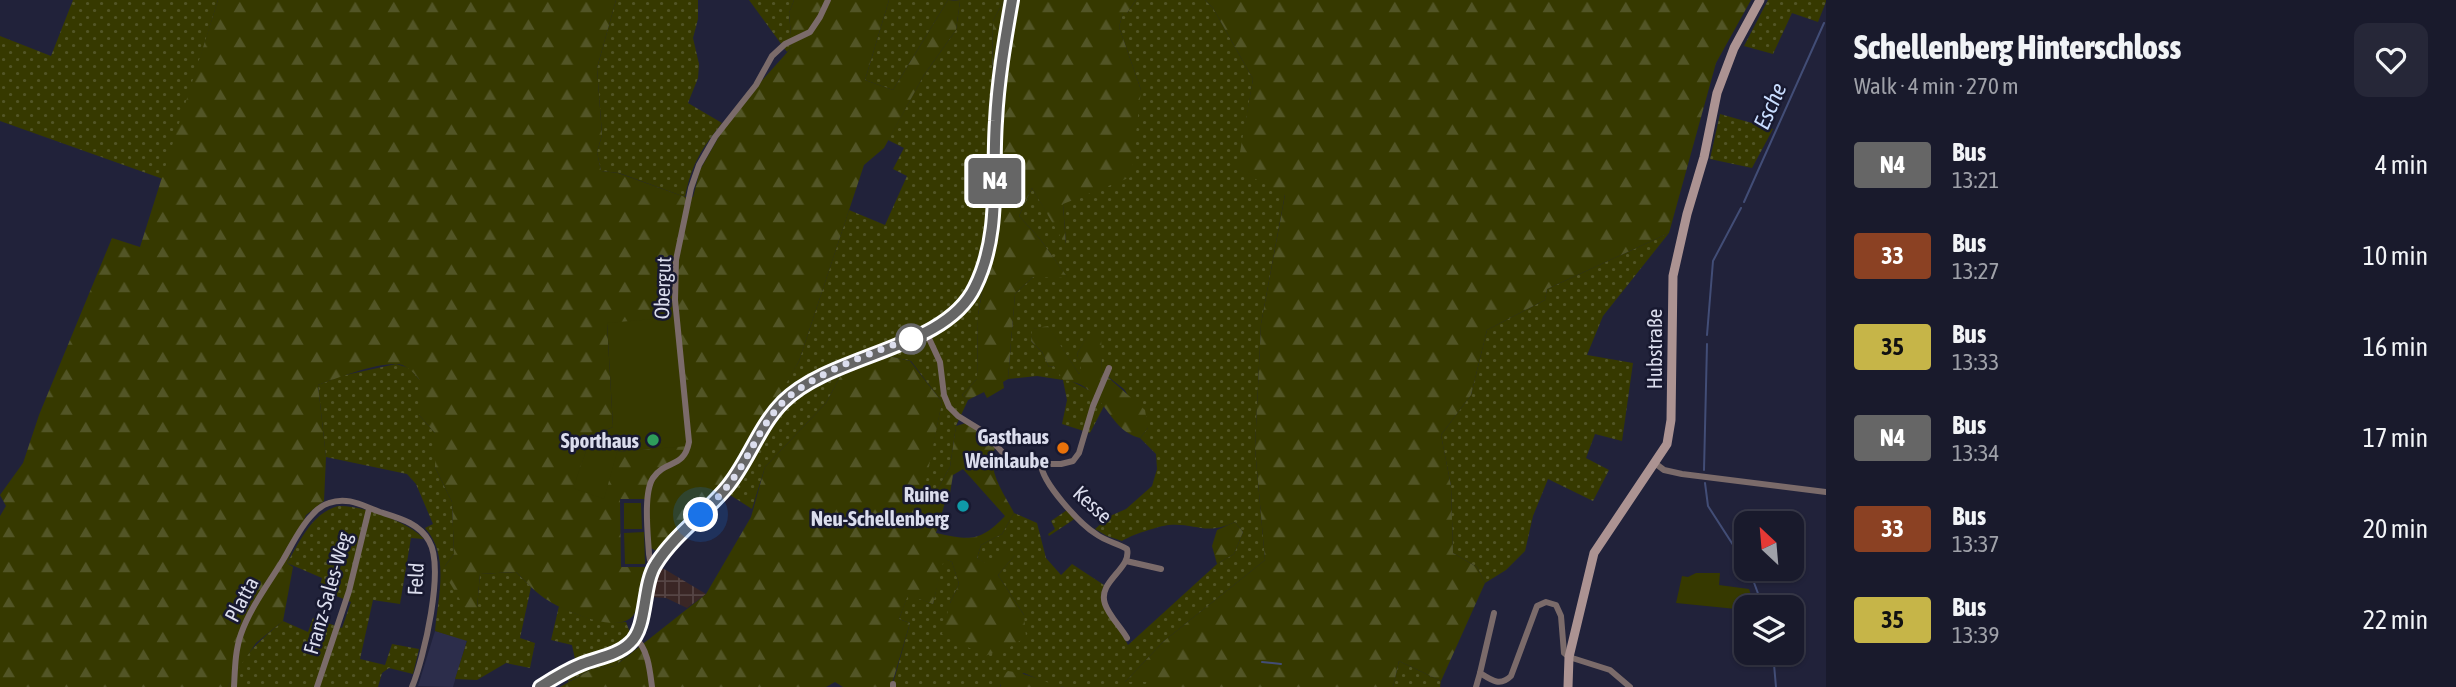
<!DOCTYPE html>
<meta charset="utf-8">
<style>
body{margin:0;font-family:"Asap Condensed",sans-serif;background:#262738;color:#f1f3f6;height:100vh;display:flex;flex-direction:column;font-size:26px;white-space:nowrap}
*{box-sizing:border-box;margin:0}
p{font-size:23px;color:#9fa1a9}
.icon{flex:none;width:38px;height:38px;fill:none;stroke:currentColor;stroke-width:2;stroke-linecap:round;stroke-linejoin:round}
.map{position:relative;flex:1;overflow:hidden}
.sheet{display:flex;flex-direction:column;background:#191a2c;width:630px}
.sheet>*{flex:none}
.badge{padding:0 14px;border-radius:5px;font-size:24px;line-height:46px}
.needle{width:46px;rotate:334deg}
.controls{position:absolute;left:1734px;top:511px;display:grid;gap:14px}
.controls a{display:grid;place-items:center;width:70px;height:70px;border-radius:14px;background:#191a2c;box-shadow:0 2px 5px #0004,0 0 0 2px #373848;font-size:35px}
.you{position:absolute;width:35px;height:35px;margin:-18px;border:5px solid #fff;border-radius:50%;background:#1a73e8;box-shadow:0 0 0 10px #1a73e833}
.map>.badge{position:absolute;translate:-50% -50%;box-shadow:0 0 0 4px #fff}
.round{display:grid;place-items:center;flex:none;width:74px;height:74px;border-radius:14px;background:#262738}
.summary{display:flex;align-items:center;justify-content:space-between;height:119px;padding:0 28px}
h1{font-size:33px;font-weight:800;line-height:52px}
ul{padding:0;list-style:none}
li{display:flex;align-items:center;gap:21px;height:91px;padding:0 28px}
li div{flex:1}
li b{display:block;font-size:26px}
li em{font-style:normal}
li .badge{min-width:77px;font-weight:700;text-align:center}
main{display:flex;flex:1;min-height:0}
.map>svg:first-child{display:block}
</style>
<main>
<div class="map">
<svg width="1826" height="687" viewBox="0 0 1826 687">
<defs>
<pattern id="industrial-grid" width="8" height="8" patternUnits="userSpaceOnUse" patternTransform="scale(1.75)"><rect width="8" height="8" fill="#3a2625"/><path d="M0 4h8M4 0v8" fill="none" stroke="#564545"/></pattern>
<pattern id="green-dots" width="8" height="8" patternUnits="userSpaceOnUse" patternTransform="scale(1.75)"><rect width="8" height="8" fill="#363900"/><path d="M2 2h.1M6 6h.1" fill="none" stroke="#525526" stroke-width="1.8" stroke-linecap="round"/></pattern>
<pattern id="forest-firs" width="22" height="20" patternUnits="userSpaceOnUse" patternTransform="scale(1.75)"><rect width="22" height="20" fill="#363900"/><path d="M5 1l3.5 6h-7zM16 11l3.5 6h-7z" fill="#525526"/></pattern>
</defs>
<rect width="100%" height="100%" fill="#21223a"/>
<!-- built -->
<polygon fill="#2c2d4b" points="435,631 467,640 453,687 418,686"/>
<!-- industrial -->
<polygon fill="url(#industrial-grid)" points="659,567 666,570 706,594 687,608 666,598 651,597 652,583"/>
<!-- green -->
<g fill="url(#green-dots)">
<polygon points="73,0 218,0 163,179 0,121 0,36 51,56"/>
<path d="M616 0H698V19L693 38 699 64 698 78 688 103 722 123C701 150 692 163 685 197L619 173 601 171 597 152 602 135 597 68Z"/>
<polygon points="749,0 794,0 789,13 792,47 787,52"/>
<polygon points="889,0 948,0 893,90 865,80"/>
<polygon points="953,0 1004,0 993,21 990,212 979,261 965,293 943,314 921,328 820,372 785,396 781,391 799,361 849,210 885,225 907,176 893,169 904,148 888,140 924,75 956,30 960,1"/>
<path d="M1136 0H1205L1213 8 1253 79 1238 169 1285 194 1261 324 1255 448 1265 560 1164 641 1125 682H1147V687H1064L1049 684 1024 673 1000 685 1001 687H892L910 623 899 619 908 594 933 604 943 558 952 562 959 584 950 603 1024 615 998 575 1015 555 988 565 977 558 981 545 1002 534 1014 513 1037 523 1046 558 1061 575 1072 564 1104 585C1094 608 1119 625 1128 645L1217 564 1234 554 1243 532 1235 522C1205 536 1197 523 1169 525 1159 526 1131 535 1122 541L1107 536 1095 529 1110 516 1126 509 1152 486 1157 469 1156 454 1140 438 1148 428 1124 389 1102 372 1101 356 1088 335 1077 354 1082 369 1079 374 1048 327 1033 329 1031 341 1042 352 1049 367 1054 366 1069 380 1093 392 1104 406 1090 433 1062 424 1067 400 1063 380 1037 376 1008 379 1015 294 1033 277H1067L1040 239 1019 216 1032 188 1066 244 1063 204 1141 90 1119 27 1123 12 1127 13Z"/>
<polygon points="1768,0 1826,0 1826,2 1818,22 1792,13 1773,54 1744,46"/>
<polygon points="1720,114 1773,129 1752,168 1710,159"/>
<polygon points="1669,233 1603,316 1587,355 1633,363 1622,441 1595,434 1586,458 1609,470 1593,501 1548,479 1533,516 1525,551 1506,570 1485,583 1477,567 1453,553 1451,486 1441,435 1471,395 1487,330 1545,300 1547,289"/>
<polygon points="985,275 978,315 977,379 962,395 968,400 956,426 950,467 937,490 923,491 942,402 911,361 888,356 936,333 965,311"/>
<path d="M396 364 409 368 419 379V415L435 433V467L452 502 454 554 445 566 477 608 480 574 516 572 531 587 520 638 535 643 530 668 506 663 477 680 455 679 467 641 435 631C438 597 450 555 425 528L433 524 416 484 407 474 326 457 318 385 341 376Z"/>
<polygon points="841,375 826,403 765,467 752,509 727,493 783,410 799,396"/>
<path d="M338 506C361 505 409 522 424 539L411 538 400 604 373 600 360 659 385 665 392 644 419 649 413 674 389 668 382 673 378 687H228C239 659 260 640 283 621L308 632 313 618 342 628 351 602 319 589 322 578 287 563C301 540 311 514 338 506Z"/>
<polygon points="1067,510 1075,517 1073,520 1049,536 1048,534 1055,529 1051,521"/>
<path d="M559 606C581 617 602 624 626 622L636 648 615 666 592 669 568 682 575 659 572 645 551 640Z"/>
<polygon points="1399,661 1441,681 1440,687 1393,687"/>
</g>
<!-- forest -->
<g fill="url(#forest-firs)" fill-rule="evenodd">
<path d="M218 0H616L597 68 602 135 597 152 601 171 618 173 685 197H693L700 170 731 115 792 47 789 13 794 0H889L865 80 893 90 948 0 960 1 956 30 924 75 884 148 864 165 799 361 754 440 719 492 658 552 651 548 648 499H620L621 567H646C637 581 643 599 634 614 621 636 565 611 549 601 537 594 526 582 516 572L480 574 477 608 467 611 448 580 445 566 454 554 452 502 435 467V433L419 415V379C413 372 406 364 396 364 377 363 336 378 318 385L326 457 324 501 306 515 287 563 293 567 283 621 256 643 232 678 228 687H0V516L6 506 0 495 23 463 39 415 112 238 140 247ZM607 323 688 445 617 452 574 488 591 436 613 427Z"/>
<polygon points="1004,0 1136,0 1127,13 1123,13 1119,27 1141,90 1131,177 1063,204 1066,246 1032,188 1019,216 1040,239 1068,278 1033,277 1015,294 1008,379 1003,382 1004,388 987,398 984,392 968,400 962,395 977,379 978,315 990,248 993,21"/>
<polygon points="1205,0 1751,0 1716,63 1669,233 1547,289 1545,300 1487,330 1471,395 1441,435 1451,486 1453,553 1477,567 1485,583 1441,681 1399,661 1393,687 1147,687 1147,682 1125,682 1164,641 1265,560 1255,448 1261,324 1285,195 1237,169 1253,79 1213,8"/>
<path d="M1048 326 1079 374 1081 369 1077 354 1088 334 1101 333 1102 372 1145 410 1148 428 1140 438C1105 429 1106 384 1063 380L1054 366 1049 367 1042 352 1031 341 1032 329Z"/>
<path d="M888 356 910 361 942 402 924 491 937 490 950 467 956 426 966 423 978 430 995 448C986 470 1004 493 1014 513L1002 534 981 545 977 558 988 564 1000 553 1016 554 998 575 1024 615 1026 637 1010 647 985 656 942 634 950 603 959 584 952 562 944 559 933 604 908 595 899 619 910 623 891 687H843L835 682 826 687H560L592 669 615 666 706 594 751 517 765 467 826 403 841 375ZM963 469 1005 516C979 543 970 540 936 533L946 499H949L953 475Z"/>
<polygon points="1235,522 1243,532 1234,554 1217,564 1212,546 1217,530"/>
<path d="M1008 671C1028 673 1045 683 1064 687H1001L1000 677Z"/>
</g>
<!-- pitch -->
<g fill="#363900">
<polygon points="677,317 688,446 617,452 604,499 573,488 591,436 613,427 607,323"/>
<polygon points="624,503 641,503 642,529 624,529"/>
<polygon points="644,532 645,564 625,564 624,533"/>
<polygon points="1696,573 1720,573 1719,585 1749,589 1755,607 1746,607 1746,610 1676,603 1682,576 1688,577"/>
</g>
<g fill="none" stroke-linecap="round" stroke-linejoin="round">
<!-- stream -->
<g stroke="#424d76" stroke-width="2">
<polyline points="1744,202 1824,23"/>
<polyline points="1707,335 1713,261 1741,208"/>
<polyline points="1704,470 1707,344"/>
<polyline points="1705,483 1708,506 1746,565"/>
<polyline points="1749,569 1763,607"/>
<polyline points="1773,653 1776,687"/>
<polyline points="1262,662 1281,664"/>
</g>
<!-- street -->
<g stroke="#7b6b6a" stroke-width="6">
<polyline points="926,332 940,362 944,395 949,407 958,416 984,432 1004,454 1013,460 1027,464 1061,464 1073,461 1079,453 1093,406 1109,368"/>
<path d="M1041 464C1042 483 1080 524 1096 534 1105 541 1117 543 1127 549 1132 569 1097 581 1105 604 1109 616 1121 627 1127 638"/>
<polyline points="1656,464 1664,470 1682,474 1826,492"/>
<polyline points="1126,561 1161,569"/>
<path d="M656 564 650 560 649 554C648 536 643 493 653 478 666 459 684 469 689 442L675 300 676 260 691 188 699 165 715 137 756 85 772 56 785 44 810 32 820 17 828 0"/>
<path d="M1494 613 1480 673C1491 680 1500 687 1511 676L1537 606 1546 602 1556 605 1561 616 1564 653 1569 657 1610 670 1630 687"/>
<path d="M635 638C648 648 650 671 652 687"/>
<path d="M234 687C235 669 235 651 241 634 250 608 269 583 283 560 292 545 300 527 312 515 316 510 323 505 329 503 348 496 363 506 380 512 399 518 419 523 429 541 445 568 424 658 412 687"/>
<polyline points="317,687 349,591 369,509"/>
<polyline points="893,687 893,684"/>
<polyline points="1476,687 1480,673"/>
</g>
<!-- secondary -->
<g stroke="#ac9392" stroke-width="9">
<path d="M540 687C554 678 567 671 582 664 597 658 618 655 630 643 648 627 642 585 656 563 675 534 706 514 728 486 749 460 759 426 783 402 832 353 945 350 975 287 1001 235 992 176 996 121 998 80 1005 40 1012 0"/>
<polyline points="1568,687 1569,657 1594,553 1667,444 1671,420 1673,276 1687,214 1704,157 1717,93 1734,48 1760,0"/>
</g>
</g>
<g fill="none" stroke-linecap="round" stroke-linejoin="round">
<!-- line casing -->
<g stroke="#fff" stroke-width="16">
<path id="line" d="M540 687C554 678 567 670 582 664 597 658 618 655 630 643 648 627 642 585 656 564 675 534 706 513 728 486 749 460 759 426 783 402 832 353 945 350 975 287 1001 235 992 176 996 121 998 80 1005 40 1012 0"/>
</g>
<!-- line -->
<use href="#line" stroke="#666" stroke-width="10"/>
<!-- walk -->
<path stroke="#dbdded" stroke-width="7" stroke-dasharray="0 12.6" d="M701 515C715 501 728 487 739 470 753 448 764 421 783 402 810 375 877 350 911 339"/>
</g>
<!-- markers -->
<circle fill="#fff" stroke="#666" stroke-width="3.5" cx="911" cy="339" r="14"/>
<circle fill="#2e9e5b" stroke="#181930" stroke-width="2.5" cx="653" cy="440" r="7"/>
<circle fill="#e8710a" stroke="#181930" stroke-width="2.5" cx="1063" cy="448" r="7"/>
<circle fill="#0f9aa8" stroke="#181930" stroke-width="2.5" cx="963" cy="506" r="7"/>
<g text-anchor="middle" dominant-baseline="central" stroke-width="5" stroke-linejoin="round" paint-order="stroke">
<!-- street labels -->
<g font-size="21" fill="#dbdded" stroke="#181930">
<text transform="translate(662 288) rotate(-88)">Obergut</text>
<text transform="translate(1654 349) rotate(-90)">Hubstraße</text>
<text transform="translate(1093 504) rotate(42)">Kesse</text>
<text transform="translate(415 579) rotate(-87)">Feld</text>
<text transform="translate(327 593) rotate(-74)">Franz-Sales-Weg</text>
<text transform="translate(241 599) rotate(-62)">Platta</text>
</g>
<!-- poi labels -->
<g font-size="21" font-weight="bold" fill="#dbdded" stroke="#181930" text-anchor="end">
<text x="1049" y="436">Gasthaus<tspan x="1049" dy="24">Weinlaube</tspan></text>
<text x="639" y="440">Sporthaus</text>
<text x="949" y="494">Ruine<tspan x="949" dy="24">Neu-Schellenberg</tspan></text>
</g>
<!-- water labels -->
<g font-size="23" font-style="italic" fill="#c8dcfe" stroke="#181930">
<text transform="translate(1770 106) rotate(-66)">Esche</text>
</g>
</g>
</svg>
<div class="controls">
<a><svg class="needle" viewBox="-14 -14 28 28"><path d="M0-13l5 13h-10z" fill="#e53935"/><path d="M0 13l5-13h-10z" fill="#9fa1a9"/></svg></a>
<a><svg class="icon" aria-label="layers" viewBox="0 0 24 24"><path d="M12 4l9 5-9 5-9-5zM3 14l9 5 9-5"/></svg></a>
</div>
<div class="you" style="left:701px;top:515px"></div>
<b class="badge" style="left:995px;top:181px;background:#666;color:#fff">N4</b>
</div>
<section class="sheet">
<div class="summary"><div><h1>Schellenberg Hinterschloss</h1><p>Walk · 4 min · 270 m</p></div><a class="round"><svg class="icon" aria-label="heart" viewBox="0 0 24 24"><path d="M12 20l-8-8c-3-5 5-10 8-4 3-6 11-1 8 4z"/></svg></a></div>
<ul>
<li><span class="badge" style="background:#666;color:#fff">N4</span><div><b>Bus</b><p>13:21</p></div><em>4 min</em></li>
<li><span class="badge" style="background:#8b4123;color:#fff">33</span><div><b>Bus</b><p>13:27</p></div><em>10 min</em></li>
<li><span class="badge" style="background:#c6b548;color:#111">35</span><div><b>Bus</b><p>13:33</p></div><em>16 min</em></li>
<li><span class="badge" style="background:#666;color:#fff">N4</span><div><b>Bus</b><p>13:34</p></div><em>17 min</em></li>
<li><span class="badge" style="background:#8b4123;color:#fff">33</span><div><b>Bus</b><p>13:37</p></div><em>20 min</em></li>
<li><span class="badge" style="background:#c6b548;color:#111">35</span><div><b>Bus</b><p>13:39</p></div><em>22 min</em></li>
</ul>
</section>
</main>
